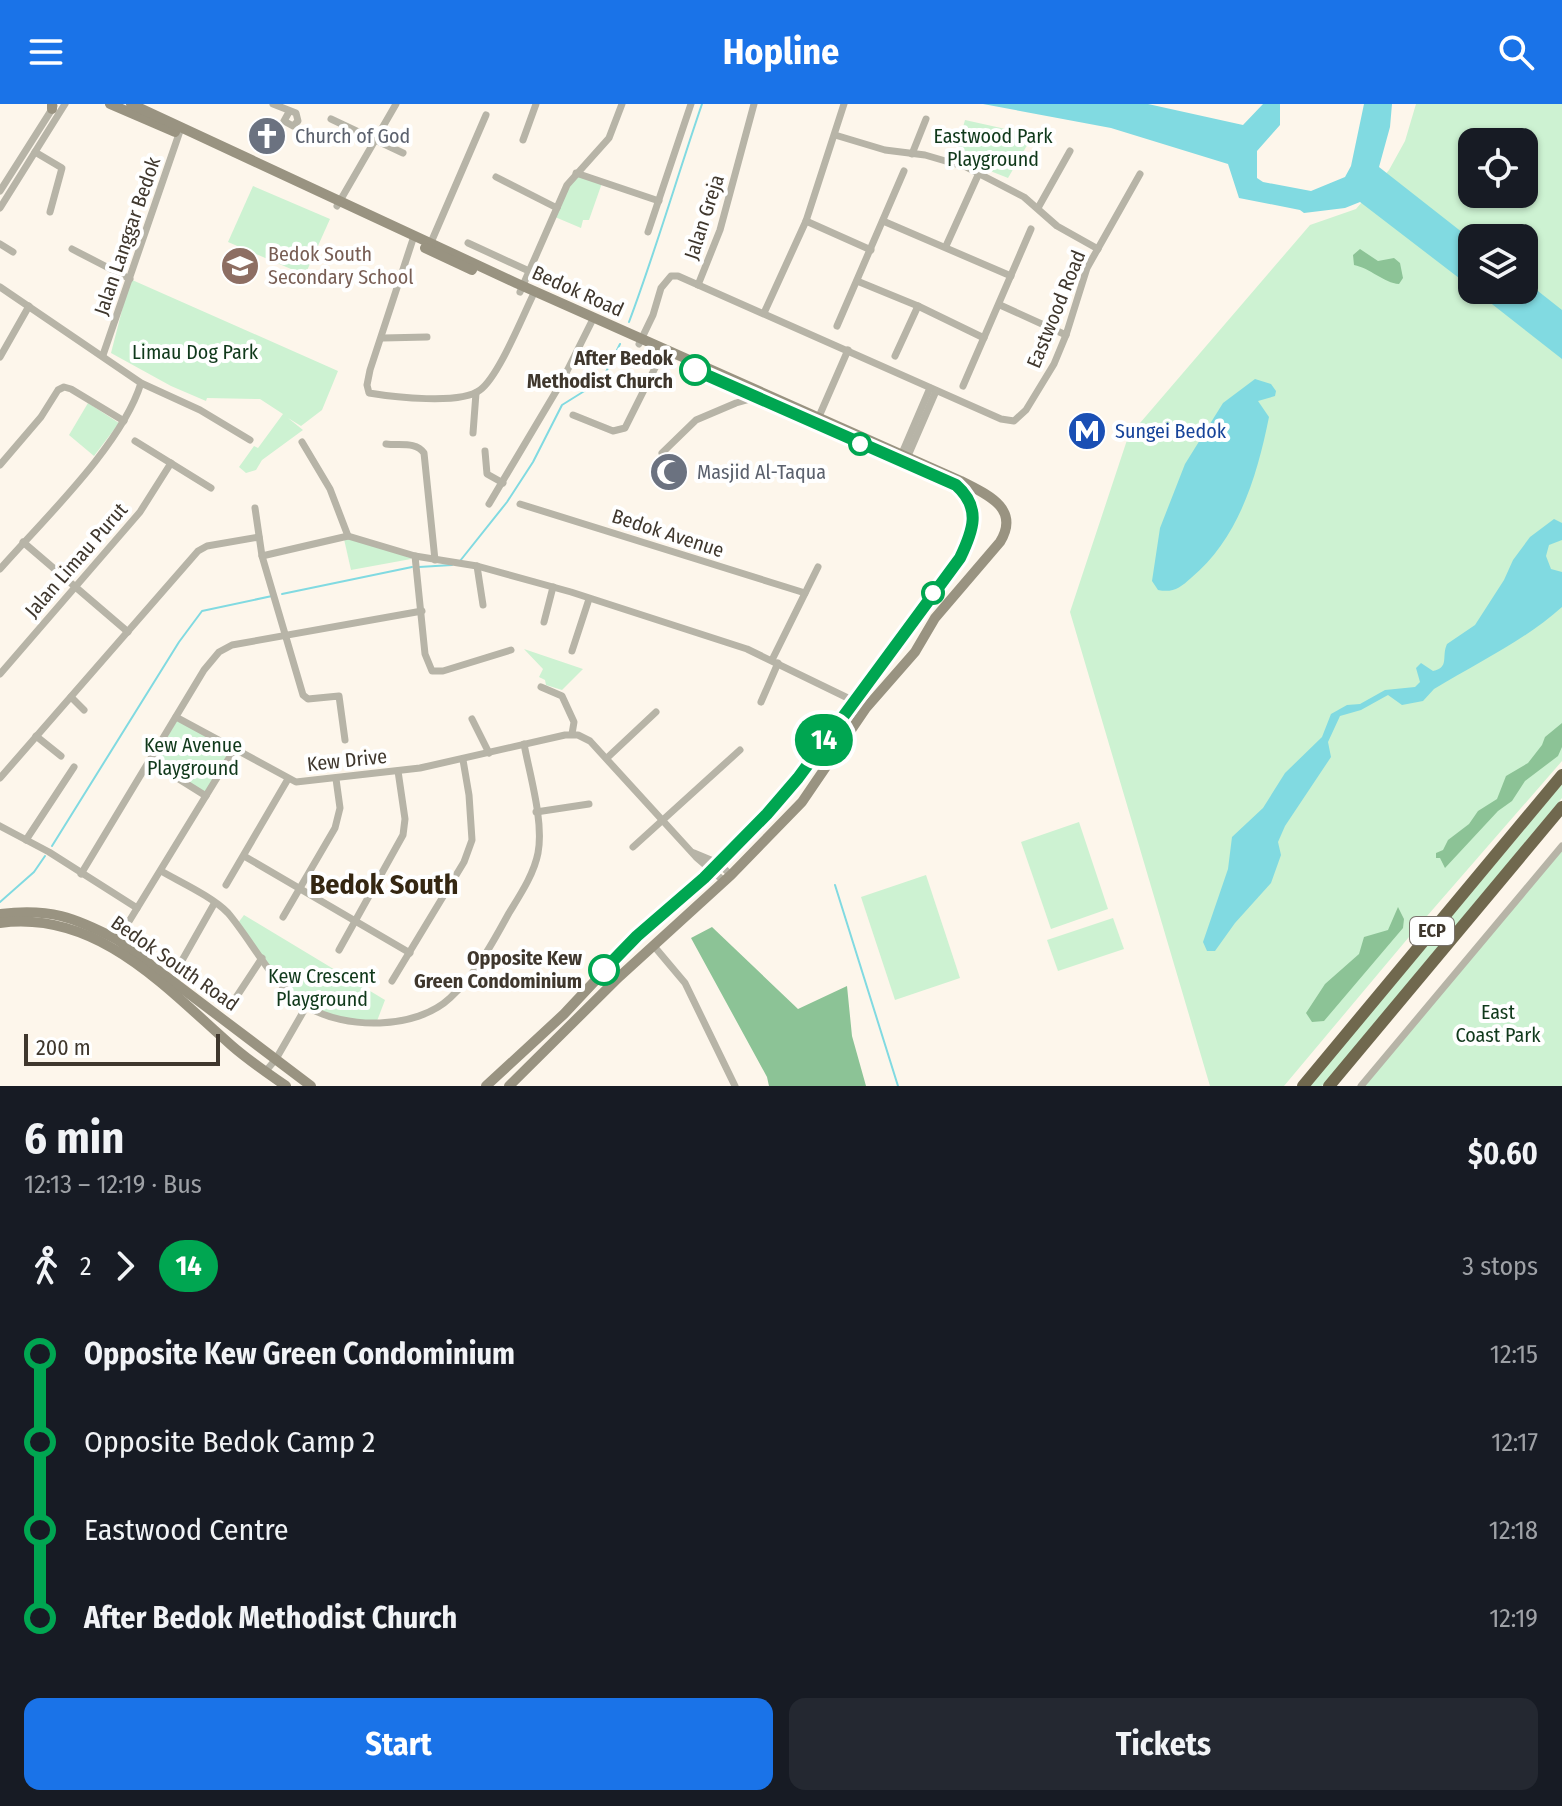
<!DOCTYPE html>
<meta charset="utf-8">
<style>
body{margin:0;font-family:"Fira Sans Condensed",sans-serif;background:#242831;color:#f1f3f6;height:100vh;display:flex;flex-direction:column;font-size:30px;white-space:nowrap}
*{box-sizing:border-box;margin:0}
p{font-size:26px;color:#9ea1a6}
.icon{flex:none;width:44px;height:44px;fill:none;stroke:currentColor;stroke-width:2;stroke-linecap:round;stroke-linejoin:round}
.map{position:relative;height:982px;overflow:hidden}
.drawer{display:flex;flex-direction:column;background:#171b24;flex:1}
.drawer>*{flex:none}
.badge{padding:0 16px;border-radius:26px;font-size:28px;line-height:52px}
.fabs{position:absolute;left:1458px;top:24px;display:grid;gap:16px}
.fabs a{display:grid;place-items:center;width:80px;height:80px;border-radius:16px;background:#171b24;box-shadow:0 2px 6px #0004;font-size:40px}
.scale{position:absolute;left:24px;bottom:20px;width:196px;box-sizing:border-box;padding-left:8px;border:4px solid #3f372d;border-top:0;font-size:22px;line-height:28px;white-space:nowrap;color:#3f372d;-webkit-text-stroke:6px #fff;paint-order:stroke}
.map>.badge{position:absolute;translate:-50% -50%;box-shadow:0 0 0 4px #fff}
.legs{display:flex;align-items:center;gap:12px;height:88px;padding:0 24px;font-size:26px}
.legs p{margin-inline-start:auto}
.summary{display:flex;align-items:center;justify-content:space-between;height:136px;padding:0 24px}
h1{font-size:44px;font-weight:700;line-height:60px}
.primary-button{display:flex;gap:16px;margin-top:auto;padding:16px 24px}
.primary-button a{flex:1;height:92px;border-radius:16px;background:#1a73e8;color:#fff;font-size:32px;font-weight:700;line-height:92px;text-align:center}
.primary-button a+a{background:#242831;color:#f1f3f6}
ul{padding:0 24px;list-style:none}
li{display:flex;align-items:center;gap:28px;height:88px;font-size:30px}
li i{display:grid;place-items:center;width:12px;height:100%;margin:0 10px;background:currentColor}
li i::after{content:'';width:20px;height:20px;margin:-10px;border:6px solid;border-radius:50%;background:#171b24}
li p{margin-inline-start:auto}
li:first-child i{background:linear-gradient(#0000 50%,currentColor 0)}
li:last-child i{background:linear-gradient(currentColor 50%,#0000 0)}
header{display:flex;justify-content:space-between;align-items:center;height:104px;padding:0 24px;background:#1a73e8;color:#fff;font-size:36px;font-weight:700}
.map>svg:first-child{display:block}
</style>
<header><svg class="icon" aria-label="menu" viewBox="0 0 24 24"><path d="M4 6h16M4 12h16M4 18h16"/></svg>Hopline<svg class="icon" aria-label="search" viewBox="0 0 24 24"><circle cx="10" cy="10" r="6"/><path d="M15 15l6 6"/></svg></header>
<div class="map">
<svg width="1562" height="982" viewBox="0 0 1562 982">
<rect width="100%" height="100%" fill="#fdf6eb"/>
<!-- green -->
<g fill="#cdf2d2" fill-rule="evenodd">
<path d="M1416 0H1562V657L1414 827 1284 982H1210L1070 508 1128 333 1310 121 1356 105 1389 66 1405 37ZM1472 38H1524V90H1472ZM1472 134H1524V186H1472Z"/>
<polygon points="965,16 1033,31 1008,74 955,53"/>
<polygon points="577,71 602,79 589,116 583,116 581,124 555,113 568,83"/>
<polygon points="253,82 330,115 305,171 228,138"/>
<polygon points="130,175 338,267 322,306 301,322 288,314 303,326 262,356 256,366 246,369 239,363 254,342 258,344 283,310 260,295 207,294 206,297 171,282 111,249"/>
<polygon points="88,299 119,319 94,352 69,331"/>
<polygon points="349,433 410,451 411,455 351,466 344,435"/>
<polygon points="524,545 583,565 562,586 546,581 545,576 539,573 543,565"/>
<polygon points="179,613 230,646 205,689 153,658"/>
<polygon points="1562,680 1562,694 1322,982 1310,982"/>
<polygon points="1079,718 1108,805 1051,825 1021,738"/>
<polygon points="1562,741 1562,982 1365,982"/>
<polygon points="926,771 960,874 895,896 861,793"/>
<path d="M244 811 385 896 377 917C306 921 275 870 238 819Z"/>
<polygon points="1113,814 1124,845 1058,867 1047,836"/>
</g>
<!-- forest -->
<g fill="#8cc396">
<path d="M1360 145 1378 157 1394 154 1400 159 1403 174 1399 180C1384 179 1370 164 1354 161L1353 151Z"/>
<polygon points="1562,619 1562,643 1558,652 1525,677 1512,697 1498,707 1445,764 1440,754 1436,754 1436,749 1443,746 1448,736 1469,720 1478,707 1497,695 1506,672 1528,659 1542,641 1545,633"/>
<polygon points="1398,803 1404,815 1403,824 1324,917 1312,918 1306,909 1325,880 1359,850 1364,833 1388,826"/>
<polygon points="712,823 798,905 847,882 852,932 866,982 769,982 767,973 691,834"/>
</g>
<!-- water -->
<g fill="#81dae1">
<polygon points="983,0 1148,0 1243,21 1263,0 1280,0 1280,21 1257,47 1257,74 1263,78 1311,87 1345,73 1351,62 1364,0 1392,0 1390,23 1379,63 1472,136 1472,184 1360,98 1345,104 1304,109 1300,106 1239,94 1228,60 1111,24"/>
<polygon points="1524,176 1562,206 1562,255 1474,186 1524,186"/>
<path d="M1255 275 1271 280 1276 287 1275 292 1258 297 1269 313C1257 372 1239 434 1191 474 1180 484 1173 489 1158 486L1152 477 1160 424 1185 360 1223 299Z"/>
<path d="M1554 415 1562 419V436L1549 441 1546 452 1551 465 1562 468V503C1524 537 1477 559 1434 585L1423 597 1402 601 1388 591 1361 606 1340 612 1328 638 1331 653 1285 722 1278 738 1281 751 1271 779 1235 819 1215 847H1207L1203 838 1228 765 1232 733 1263 704 1285 669 1322 633 1331 610 1347 601 1360 600 1385 586 1415 583 1420 578 1416 564 1421 559 1433 567C1450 563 1441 553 1447 540L1475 521 1504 476 1513 456 1530 433Z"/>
</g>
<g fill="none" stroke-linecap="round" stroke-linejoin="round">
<!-- stream -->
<g stroke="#81dae1" stroke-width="2">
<path d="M629 218C656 146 677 73 702 0"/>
<polyline points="460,457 507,398 533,358 562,301 602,276 620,240"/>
<polyline points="419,463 452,461"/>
<polyline points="282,490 412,463"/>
<polyline points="52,742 179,538 202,507 272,492"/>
<polyline points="835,781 898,982"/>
<polyline points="0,798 34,768 45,752"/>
</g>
<!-- minor -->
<g stroke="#b7b4a7" stroke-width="7">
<polyline points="273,0 296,9 298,17 293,22 284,17 289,8"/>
<polyline points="331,15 403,49"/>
<polyline points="835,31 885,46 925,51 966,63 1024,93 1057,122 1098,145"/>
<polyline points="523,36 536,0"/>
<polyline points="35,48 62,64 50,108"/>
<polyline points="912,50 926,15"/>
<polyline points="576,69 659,97"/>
<polyline points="496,73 557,104"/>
<polyline points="0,87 54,2"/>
<polyline points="337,102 396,0"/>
<polyline points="0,104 65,0"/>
<polyline points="1038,104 1070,47"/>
<polyline points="806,117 871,146"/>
<polyline points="883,117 1011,172"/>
<polyline points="648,128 691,0"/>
<path d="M414 132 370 266 367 281 369 289C393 293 461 301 480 286 499 272 523 211 535 187"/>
<polyline points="468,139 529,167"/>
<polyline points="0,140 13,148"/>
<polyline points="946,142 979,69"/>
<polyline points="429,143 486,11"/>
<polyline points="72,145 130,175"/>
<polyline points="857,177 918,202 984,234"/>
<polyline points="698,181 720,126 754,0"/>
<polyline points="0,183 141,279 200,306 250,336"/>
<polyline points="520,188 567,81 609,34 622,0"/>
<polyline points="1000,201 1066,231"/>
<polyline points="764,209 806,117 844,0"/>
<polyline points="837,222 904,67"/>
<polyline points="383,234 427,233"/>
<polyline points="639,240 653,211 661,184 671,172 678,172 1001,315 1014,317 1026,306 1054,260 1066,231 1087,164 1140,70"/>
<polyline points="103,251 181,24"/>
<polyline points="895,252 918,202"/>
<polyline points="0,253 29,202"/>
<polyline points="963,282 1031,125"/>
<polyline points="573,311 613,327 625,324 664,246"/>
<polyline points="817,317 848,246"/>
<polyline points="473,329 476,289"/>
<polyline points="135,337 211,384"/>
<polyline points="302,338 330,385 348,432"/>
<path d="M386 340C399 342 416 337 424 349L435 456"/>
<polyline points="485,347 487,370 503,379"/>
<polyline points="662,349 696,316 736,299 764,291"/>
<polyline points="900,354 930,284"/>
<polyline points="907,354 936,287"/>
<polyline points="0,361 41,313 58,286 64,283 71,285 124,317"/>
<polyline points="489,400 561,279 594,213"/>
<polyline points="520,400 805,489"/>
<polyline points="255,404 262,452 303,591 308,595 339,592 345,636"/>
<polyline points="23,438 128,528"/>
<polyline points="262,452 348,432 415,452 477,462 571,488 747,545 854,597"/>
<polyline points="415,452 425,550 432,567 443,567 511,546"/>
<polyline points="477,462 483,501"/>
<path d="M0 465C44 415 122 341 141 279"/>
<polyline points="544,518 553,483"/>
<polyline points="572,547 589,495"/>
<polyline points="772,556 818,463"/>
<polyline points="0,570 140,408 171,359"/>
<polyline points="541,583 562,592 574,618 572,630"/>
<polyline points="71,593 84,606"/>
<polyline points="761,598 778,559"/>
<polyline points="176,613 296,678 420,664 565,631 578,631 590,637 696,753 724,777"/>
<polyline points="472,615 489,649"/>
<polyline points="36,632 61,652"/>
<polyline points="607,654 656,608"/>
<polyline points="150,657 206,692"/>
<polyline points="0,674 198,447 207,442 259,433"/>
<polyline points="536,708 589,700"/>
<polyline points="0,722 49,748 137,804"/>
<polyline points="26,736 74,663"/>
<polyline points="633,743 740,646"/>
<polyline points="694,749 718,759 731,771"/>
<polyline points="244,752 410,849"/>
<path d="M161 767C180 778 213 793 228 809 252 837 274 883 306 902 345 926 416 926 450 894 476 870 492 840 509 809 520 791 534 770 538 749 544 718 530 672 524 640"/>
<polyline points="81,770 204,566 219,548 232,541 422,507"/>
<polyline points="226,781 288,675"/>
<polyline points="283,813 335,724 340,704 336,675"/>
<polyline points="117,837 234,646"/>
<polyline points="653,841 685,879 735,982"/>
<polyline points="339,846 403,731 405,715 398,667"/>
<polyline points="180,860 214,800"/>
<polyline points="392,877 464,758 472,736 469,691 463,656"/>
<polyline points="233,898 262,854"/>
<polyline points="265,968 276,955 306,903"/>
<polyline points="1361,982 1562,742"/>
</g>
<!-- secondary -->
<g stroke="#999381" stroke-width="10">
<polyline points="52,0 52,5"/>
<polyline points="110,0 175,28"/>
<path d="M131 0 516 179 961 377C986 390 1021 404 1000 438L935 514 915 548 866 604 802 698 731 771 619 873 509 982"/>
<polyline points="425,144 472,166"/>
<polyline points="815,319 910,361"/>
<path d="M0 810C50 804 74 813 118 836L311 982"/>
<path d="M0 819C97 806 165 883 231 941 248 956 267 969 286 982"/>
<path d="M486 982 564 910 637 832 704 774 767 710 798 674 960 454C973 429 986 395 951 378"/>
</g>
<!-- motorway -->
<g stroke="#70684e" stroke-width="12">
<polyline points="1303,982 1562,671"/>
<polyline points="1329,982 1562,703"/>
</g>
</g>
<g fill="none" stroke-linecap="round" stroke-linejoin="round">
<!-- line-1 casing -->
<g stroke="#fff" stroke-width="18">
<path id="line-1" d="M604 866 637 832 704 774 767 710 798 674 960 454C973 427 982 404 956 381L695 266"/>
</g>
<!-- line-1 -->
<use href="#line-1" stroke="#00a651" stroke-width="12"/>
</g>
<!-- icons -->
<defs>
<g id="church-disc" transform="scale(2)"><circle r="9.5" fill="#6b7280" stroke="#fff"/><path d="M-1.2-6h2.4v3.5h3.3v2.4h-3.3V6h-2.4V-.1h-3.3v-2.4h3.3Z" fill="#fff"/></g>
<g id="school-disc" transform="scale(2)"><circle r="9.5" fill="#8d6e63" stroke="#fff"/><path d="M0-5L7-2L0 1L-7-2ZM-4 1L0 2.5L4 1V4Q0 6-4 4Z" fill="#fff"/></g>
<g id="metro-disc" transform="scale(2)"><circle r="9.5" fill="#1a4fb4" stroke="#fff"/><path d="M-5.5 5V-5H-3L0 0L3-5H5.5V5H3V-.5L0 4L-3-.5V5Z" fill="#fff"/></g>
<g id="mosque-disc" transform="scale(2)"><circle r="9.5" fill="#6b7280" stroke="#fff"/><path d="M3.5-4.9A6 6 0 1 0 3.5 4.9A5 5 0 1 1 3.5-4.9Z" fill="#fff"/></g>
</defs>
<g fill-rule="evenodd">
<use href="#church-disc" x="267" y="32"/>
<use href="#school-disc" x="240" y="162"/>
<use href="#metro-disc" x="1087" y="327"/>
<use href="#mosque-disc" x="669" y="368"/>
</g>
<!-- markers -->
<g fill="#fff" stroke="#00a651" stroke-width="4">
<circle cx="695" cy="266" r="14"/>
<circle cx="860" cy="340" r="10"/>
<circle cx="933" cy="489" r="10"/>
<circle cx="604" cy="866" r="14"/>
</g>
<g text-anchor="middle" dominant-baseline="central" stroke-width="8" stroke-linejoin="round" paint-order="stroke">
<!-- shield labels -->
<rect fill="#fff" stroke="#79736c" stroke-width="2" x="1410" y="813" width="44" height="28" rx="6"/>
<g font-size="18" font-weight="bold" fill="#3f372d">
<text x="1432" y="827">ECP</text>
</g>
<!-- worship labels -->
<g font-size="20" fill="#5b616d" stroke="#fff" text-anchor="start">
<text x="295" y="32">Church of God</text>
<text x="697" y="368">Masjid Al-Taqua</text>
</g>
<!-- park labels -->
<g font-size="20" fill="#10391b" stroke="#fff">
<text x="993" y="32">Eastwood Park<tspan x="993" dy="23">Playground</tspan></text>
<text x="195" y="248">Limau Dog Park</text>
<text x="193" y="641">Kew Avenue<tspan x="193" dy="23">Playground</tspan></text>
<text x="322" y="872">Kew Crescent<tspan x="322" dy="23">Playground</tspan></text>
<text x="1498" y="908">East<tspan x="1498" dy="23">Coast Park</tspan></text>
</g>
<!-- street labels -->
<g font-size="20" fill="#3f372d" stroke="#fff">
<text transform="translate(704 113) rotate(-72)">Jalan Greja</text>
<text transform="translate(127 132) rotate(-71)">Jalan Langgar Bedok</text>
<text transform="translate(578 187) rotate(24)">Bedok Road</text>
<text transform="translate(1056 205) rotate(-68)">Eastwood Road</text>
<text transform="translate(668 429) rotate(18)">Bedok Avenue</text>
<text transform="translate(76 456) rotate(-49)">Jalan Limau Purut</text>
<text transform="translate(347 656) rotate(-6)">Kew Drive</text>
<text transform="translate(175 859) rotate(35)">Bedok South Road</text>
</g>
<!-- education labels -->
<g font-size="20" fill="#785e54" stroke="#fff" text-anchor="start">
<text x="268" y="150">Bedok South<tspan x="268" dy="23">Secondary School</tspan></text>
</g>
<!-- stop labels -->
<g font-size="20" font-weight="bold" fill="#3f372d" stroke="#fff" text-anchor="end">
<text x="673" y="254">After Bedok<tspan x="673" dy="23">Methodist Church</tspan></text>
<text x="582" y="854">Opposite Kew<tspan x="582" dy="23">Green Condominium</tspan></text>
</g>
<!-- transit labels -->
<g font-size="20" fill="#164399" stroke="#fff" text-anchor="start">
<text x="1115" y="327">Sungei Bedok</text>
</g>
<!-- district labels -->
<g font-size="28" font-weight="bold" fill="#352712" stroke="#fff">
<text x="384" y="780">Bedok South</text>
</g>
</g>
</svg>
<div class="fabs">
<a><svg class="icon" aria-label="locate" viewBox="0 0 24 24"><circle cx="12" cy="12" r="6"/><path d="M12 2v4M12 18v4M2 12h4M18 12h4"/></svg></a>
<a><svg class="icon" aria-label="layers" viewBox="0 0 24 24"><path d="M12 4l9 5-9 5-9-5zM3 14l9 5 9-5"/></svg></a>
</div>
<div class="scale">200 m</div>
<b class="badge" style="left:824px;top:636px;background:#00a651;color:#fff">14</b>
</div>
<section class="drawer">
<div class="summary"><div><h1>6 min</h1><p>12:13 – 12:19 · Bus</p></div><b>$0.60</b></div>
<div class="legs"><svg class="icon" aria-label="walk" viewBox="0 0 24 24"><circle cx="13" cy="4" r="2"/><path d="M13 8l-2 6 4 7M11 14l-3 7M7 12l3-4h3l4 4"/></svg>2<svg class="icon" aria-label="forward" viewBox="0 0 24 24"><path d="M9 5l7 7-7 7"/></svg><b class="badge" style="background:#00a651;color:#fff">14</b><p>3 stops</p></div>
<ul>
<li><i style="color:#00a651"></i><b>Opposite Kew Green Condominium</b><p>12:15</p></li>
<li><i style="color:#00a651"></i><span>Opposite Bedok Camp 2</span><p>12:17</p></li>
<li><i style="color:#00a651"></i><span>Eastwood Centre</span><p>12:18</p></li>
<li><i style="color:#00a651"></i><b>After Bedok Methodist Church</b><p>12:19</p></li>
</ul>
<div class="primary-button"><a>Start</a><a>Tickets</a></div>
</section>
